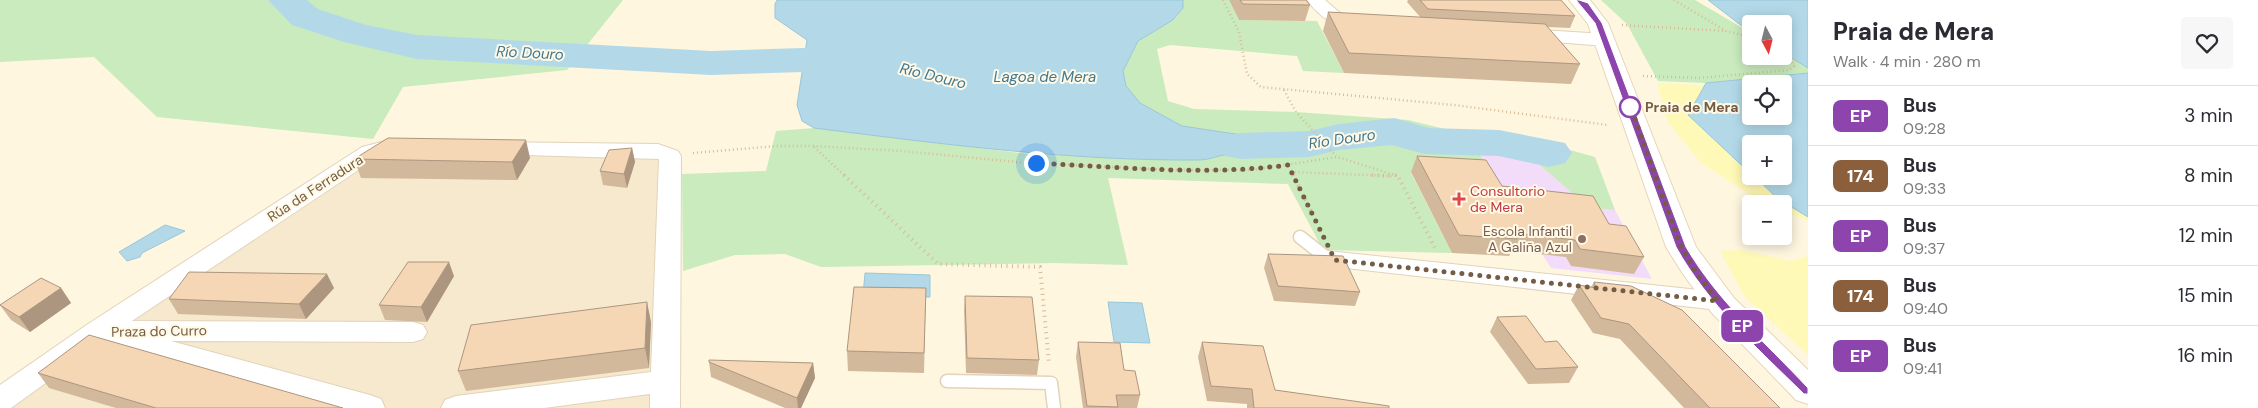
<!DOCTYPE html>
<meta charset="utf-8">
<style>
body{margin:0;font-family:"DM Sans",sans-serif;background:#f7f7f7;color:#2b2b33;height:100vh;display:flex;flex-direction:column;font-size:19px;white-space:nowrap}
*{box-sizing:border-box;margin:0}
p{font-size:16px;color:#7c7c81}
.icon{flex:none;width:28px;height:28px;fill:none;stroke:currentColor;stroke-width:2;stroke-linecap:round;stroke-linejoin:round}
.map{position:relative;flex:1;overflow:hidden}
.sheet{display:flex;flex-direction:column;background:#fff;width:450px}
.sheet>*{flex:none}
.badge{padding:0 10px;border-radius:8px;font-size:18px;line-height:32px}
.needle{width:32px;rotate:173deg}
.controls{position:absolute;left:1742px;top:15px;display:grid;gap:10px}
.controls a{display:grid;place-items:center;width:50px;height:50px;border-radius:5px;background:#fff;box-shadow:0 2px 12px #0003;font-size:25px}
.you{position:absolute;width:25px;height:25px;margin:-12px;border:4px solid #fff;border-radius:50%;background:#1a73e8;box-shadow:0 0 0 8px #1a73e833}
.map>.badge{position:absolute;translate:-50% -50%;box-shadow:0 0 0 2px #fff}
.round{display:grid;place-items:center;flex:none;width:52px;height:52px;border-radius:5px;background:#f7f7f7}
.summary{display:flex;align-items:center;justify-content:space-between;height:85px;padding:0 25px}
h1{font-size:24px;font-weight:800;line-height:38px}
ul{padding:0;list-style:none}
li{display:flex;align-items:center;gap:15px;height:60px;padding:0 25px;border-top:1px solid #e1e1e2}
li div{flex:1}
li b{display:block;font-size:19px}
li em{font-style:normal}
li .badge{min-width:55px;font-weight:700;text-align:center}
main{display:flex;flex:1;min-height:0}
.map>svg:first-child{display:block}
</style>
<main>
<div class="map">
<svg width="1808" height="408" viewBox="0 0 1808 408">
<rect width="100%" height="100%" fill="#fef6df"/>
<!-- residential -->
<polygon fill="#f6e9cd" points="384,151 658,157 651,408 0,408"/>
<!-- education -->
<polygon fill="#f3dcf9" points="1476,150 1532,158 1589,208 1615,210 1652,279 1551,268"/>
<!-- green -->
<g fill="#c9ebbd">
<polygon points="0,0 623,0 567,70 403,87 373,139 157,117 94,57 0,62"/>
<polygon points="1183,0 1229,0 1239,20 1317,21 1344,73 1303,71 1297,56 1170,45 1157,49 1168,101 1194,109 1296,112 1408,120 1453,131 1498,130 1595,157 1615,210 1589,208 1532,158 1477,150 1493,176 1411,173 1452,253 1323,250 1288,184 1108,178 1128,265 1055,263 821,267 785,254 735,255 683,271 682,174 766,171 776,131 814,128 1029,154 1202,160 1231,154 1293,152 1311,147 1305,141 1269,139 1182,126 1140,103 1125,86 1123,71 1138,41 1174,20 1183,8"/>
<polygon points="1601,0 1695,0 1751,33 1751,56 1784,56 1784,53 1808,68 1808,73 1706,83 1658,81 1627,24"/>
</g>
<!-- sand -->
<g fill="#fff9b7" fill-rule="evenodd">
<path d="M1808 73V221L1784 211V204H1767L1758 200 1700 162 1668 122 1657 83 1700 85ZM1751 84H1784V116H1751ZM1751 144H1784V176H1751Z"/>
<polygon points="1742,250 1790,261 1808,256 1808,355 1745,297 1720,251"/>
</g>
<!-- water -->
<g fill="#b3d9e8" stroke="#98c7da" fill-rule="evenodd">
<path d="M777 0H1183V8L1173 20 1138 41 1123 71 1126 86 1140 103 1182 126 1269 139 1306 141 1312 147C1285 154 1260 152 1233 154 1221 154 1210 160 1199 160 1070 161 942 144 814 128L802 121 797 105 807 40 775 18V4Z"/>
<polygon points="1708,0 1808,0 1808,68 1784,53 1784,24 1751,24 1751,33"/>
<path d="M1808 73V217L1778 199 1754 176H1784V144H1751V174L1688 115 1706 83ZM1751 84H1784V116H1751Z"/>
<polygon points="165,225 185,231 142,253 140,257 127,261 119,252"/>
<polygon points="865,273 930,275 930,297 863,296"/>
<polygon points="1108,302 1142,303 1150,343 1114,342"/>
</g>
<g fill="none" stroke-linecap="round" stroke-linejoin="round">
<!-- river -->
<g fill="#b3d9e8" fill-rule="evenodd">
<polygon points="268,0 307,0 318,9 366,25 417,35 711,51 803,48 871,53 885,57 891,65 885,73 871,77 803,72 711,75 417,59 344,42 292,25"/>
<polygon points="1394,118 1429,128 1499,130 1565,143 1572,153 1565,163 1549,167 1499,156 1425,154 1391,145 1339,150 1309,157 1241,159 1225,156 1219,146 1225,136 1241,133 1309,131 1339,124"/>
</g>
<!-- lane casing -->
<g stroke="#e2d3bb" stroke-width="15">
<g id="lane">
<polyline points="1300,237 1328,259"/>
<polyline points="947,381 1051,383 1054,408"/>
</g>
</g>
<!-- street casing -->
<g stroke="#e2d3bb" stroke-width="2">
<g id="street">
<path d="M1307 0H1325L1340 13 1363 20 1366 24 1363 28C1341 33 1319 17 1307 0Z"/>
<polygon points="1525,29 1605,34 1612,36 1614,40 1612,44 1605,46 1518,39 1516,35 1518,31"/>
<polygon points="385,141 393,143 396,148 393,153 378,157 132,321 413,322 423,325 427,332 423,339 413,342 171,341 370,395 381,399 385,408 333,408 114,345 112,341 104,341 11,408 0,408 0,385 88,324 362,147"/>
<polygon points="496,142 658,144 678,151 681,156 680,408 650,408 650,394 544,408 441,408 445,400 456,396 651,372 659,159 488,154 485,149 488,144"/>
<polygon points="1328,251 1718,292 1727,295 1731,301 1727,307 1718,310 1319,265 1315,259 1319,253"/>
</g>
</g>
<!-- secondary casing -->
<g stroke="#e7d5b8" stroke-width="2">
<polygon id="secondary" points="1569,0 1590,0 1608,23 1696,247 1734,298 1808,370 1808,404 1796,400 1712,313 1683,274 1666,247 1588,24"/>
</g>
<!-- path-far1 -->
<g stroke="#d9bb98" stroke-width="2.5" stroke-dasharray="1 3" stroke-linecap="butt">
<polyline points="1223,0 1239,32 1247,74 1261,87 1454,105 1608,125"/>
<polyline points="1674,0 1726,31 1751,37"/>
<polyline points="1622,25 1726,31"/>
<polyline points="1643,76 1699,78 1789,70 1794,66 1791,60 1784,56"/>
<polyline points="1284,90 1296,112 1336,156"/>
<polyline points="814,147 845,176"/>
<polyline points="693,153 777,146 814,146 901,151 1017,162 1174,170 1252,170 1337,157 1398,176"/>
<polyline points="1293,176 1291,172 1393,176"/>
</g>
<!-- path -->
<g stroke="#d9bb98" stroke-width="4" stroke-dasharray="1 4.5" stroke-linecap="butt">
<polyline points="844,175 938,264 1040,267 1049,364"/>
<polyline points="1293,175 1317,223"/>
<polyline points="1372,175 1393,176"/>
<polyline points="1395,175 1398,176 1435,248"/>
</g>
<!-- lane -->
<use href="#lane" stroke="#fff" stroke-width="12"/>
<!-- street -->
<use href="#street" fill="#fff" fill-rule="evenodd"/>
<!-- secondary -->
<use href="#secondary" fill="#fff" fill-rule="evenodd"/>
</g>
<!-- wall -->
<g fill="#d3b99c">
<polygon points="1229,0 1306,0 1310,5 1305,21 1239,20"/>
<polygon points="1408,0 1561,0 1575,16 1570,28 1547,27 1580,64 1571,84 1344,73 1323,31 1328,12 1421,18 1407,2"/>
<polygon points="632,148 635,162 627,188 603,185 600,171"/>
<polygon points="1417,156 1609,224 1644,257 1634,274 1571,266 1566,257 1512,251 1509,256 1452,253 1411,172"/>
<polygon points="530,158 517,180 361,178 354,159"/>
<polygon points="1268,254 1360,292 1355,306 1274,301 1264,268"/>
<polygon points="454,276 427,322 385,320 379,305"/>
<polygon points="1594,282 1780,408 1684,408 1620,339 1593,333 1571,300 1579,285 1591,287"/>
<polygon points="61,288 71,303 30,332 11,320 0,305"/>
<polygon points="334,288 306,319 178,314 169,299"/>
<polygon points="926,288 924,373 848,371 847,351"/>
<polygon points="965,296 1039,360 1037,375 966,373 964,310"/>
<polygon points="1497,317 1545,342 1578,367 1569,383 1528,384 1490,332"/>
<polygon points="651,322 649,368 466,391 458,371"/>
<polygon points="1078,342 1124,370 1140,395 1137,408 1083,408 1076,357"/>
<polygon points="1202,342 1275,390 1389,408 1247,408 1247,404 1207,401 1198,357"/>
<polygon points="709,362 813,363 815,378 801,408 785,408 711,377"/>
<polygon points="38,373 343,408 116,408 49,388"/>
</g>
<!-- shaded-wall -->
<g fill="#ac967f">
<polygon points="526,140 530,158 517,180 512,162"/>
<polygon points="632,148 635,162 627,188 624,174"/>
<polygon points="449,262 454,276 427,322 421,307"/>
<polygon points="327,274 334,288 306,319 299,304"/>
<polygon points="61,288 71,303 30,332 19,317"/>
<polygon points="647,302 651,322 649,368 645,348"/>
<polygon points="813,363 815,378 801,408 798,408 797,398"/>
</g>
<!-- building -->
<g fill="#f5d7b5" stroke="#ac967f">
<polygon points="1240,0 1306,0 1310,5 1243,4"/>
<polygon points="1420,0 1561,0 1575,16 1428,9"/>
<polygon points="1328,12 1545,24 1580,64 1349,53"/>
<polygon points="388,138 526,140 512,162 354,159"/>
<polygon points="632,148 624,174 600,171 609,150"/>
<polygon points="1417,156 1486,160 1502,186 1593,196 1609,224 1626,226 1644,257 1580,249 1575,240 1514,233 1517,239 1459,235"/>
<polygon points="1268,254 1343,256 1360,292 1278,286"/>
<polygon points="408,262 449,262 421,307 379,305"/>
<polygon points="189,272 327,274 299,304 169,299"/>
<polygon points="41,278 61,288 19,317 0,305"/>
<polygon points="1594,282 1631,286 1682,310 1780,408 1710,408 1629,324 1601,318 1579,285 1596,288"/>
<polygon points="854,287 926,288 924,353 847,351"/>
<polygon points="965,296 1032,297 1039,360 967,358"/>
<polygon points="647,302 645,348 458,371 471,325"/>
<polygon points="1526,316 1545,342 1557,341 1578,367 1536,369 1497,317"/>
<polygon points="89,335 343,408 156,408 38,373"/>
<polygon points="1078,342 1120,343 1124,370 1135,371 1140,395 1116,395 1118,407 1087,406"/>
<polygon points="1202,342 1263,346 1275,390 1389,406 1389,408 1254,408 1252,389 1211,386"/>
<polygon points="709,360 813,363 797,398 709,362"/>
</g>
<!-- line -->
<path fill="#8e44ad" stroke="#fff" d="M1576 0H1579L1588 3 1602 23 1686 247C1718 302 1767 344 1808 388V394H1804C1757 348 1708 304 1676 247L1595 23Z"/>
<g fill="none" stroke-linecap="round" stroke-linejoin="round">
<!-- walk -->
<path stroke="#755d45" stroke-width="5" stroke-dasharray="0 9" d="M1036 163C1120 167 1204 176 1288 165L1335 260 1718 301 1697 274 1681 247 1628 100 1630 107"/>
</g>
<!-- markers -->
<circle fill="#fff" stroke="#8e44ad" stroke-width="2.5" cx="1630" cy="107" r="10"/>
<path fill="#e0444e" stroke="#fff9e6" stroke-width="2" d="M1456.5 191.5h5v5h5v5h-5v5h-5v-5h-5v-5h5z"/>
<circle fill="#8d6e63" stroke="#fff9e6" stroke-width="2" cx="1582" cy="239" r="5"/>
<g text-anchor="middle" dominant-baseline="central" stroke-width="4" stroke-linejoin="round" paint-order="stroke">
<!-- stop labels -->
<g font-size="14" font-weight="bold" fill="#755d45" stroke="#fff9e6" text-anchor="start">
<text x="1645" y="107">Praia de Mera</text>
</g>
<!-- street labels -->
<g font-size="14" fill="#755d45" stroke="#fff9e6">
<text transform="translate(315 188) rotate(-33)">Rúa da Ferradura</text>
<text transform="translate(159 331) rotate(-1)">Praza do Curro</text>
</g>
<!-- health labels -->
<g font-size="14" fill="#be3a42" stroke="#fff9e6" text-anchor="start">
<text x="1470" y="191">Consultorio<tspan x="1470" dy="16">de Mera</tspan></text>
</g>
<!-- education labels -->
<g font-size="14" fill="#785e54" stroke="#fff9e6" text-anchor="end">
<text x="1572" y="231">Escola Infantil<tspan x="1572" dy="16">A Galiña Azul</tspan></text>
</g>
<!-- water labels -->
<g font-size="15" font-style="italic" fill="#417892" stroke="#fff9e6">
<text transform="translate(530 53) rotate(3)">Río Douro</text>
<text transform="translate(933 76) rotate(14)">Río Douro</text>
<text x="1045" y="77">Lagoa de Mera</text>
<text transform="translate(1342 139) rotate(-8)">Río Douro</text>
</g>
</g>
</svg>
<div class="controls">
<a><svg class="needle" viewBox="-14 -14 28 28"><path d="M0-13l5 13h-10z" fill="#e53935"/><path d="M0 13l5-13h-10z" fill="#7c7c81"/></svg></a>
<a><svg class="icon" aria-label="locate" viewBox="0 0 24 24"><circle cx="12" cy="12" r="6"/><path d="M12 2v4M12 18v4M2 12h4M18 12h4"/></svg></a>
<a>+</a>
<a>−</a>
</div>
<div class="you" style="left:1036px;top:163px"></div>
<b class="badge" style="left:1742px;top:326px;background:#8e44ad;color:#fff">EP</b>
</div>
<section class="sheet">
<div class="summary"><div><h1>Praia de Mera</h1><p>Walk · 4 min · 280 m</p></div><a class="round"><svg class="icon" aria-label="heart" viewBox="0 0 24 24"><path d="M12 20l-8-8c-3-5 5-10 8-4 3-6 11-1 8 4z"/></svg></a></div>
<ul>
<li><span class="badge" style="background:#8e44ad;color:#fff">EP</span><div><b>Bus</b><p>09:28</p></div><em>3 min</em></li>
<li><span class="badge" style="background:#8b5e3c;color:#fff">174</span><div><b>Bus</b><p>09:33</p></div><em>8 min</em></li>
<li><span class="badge" style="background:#8e44ad;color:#fff">EP</span><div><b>Bus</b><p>09:37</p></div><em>12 min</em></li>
<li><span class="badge" style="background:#8b5e3c;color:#fff">174</span><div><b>Bus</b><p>09:40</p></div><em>15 min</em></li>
<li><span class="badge" style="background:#8e44ad;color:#fff">EP</span><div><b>Bus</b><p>09:41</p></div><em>16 min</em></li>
</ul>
</section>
</main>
